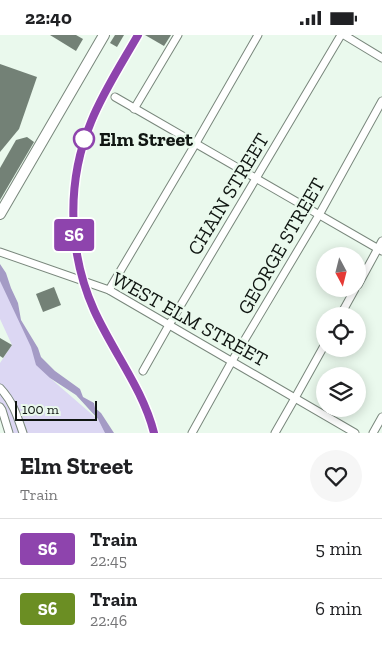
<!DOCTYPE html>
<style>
body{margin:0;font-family:"Zilla Slab",serif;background:#f6f6f6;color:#202124;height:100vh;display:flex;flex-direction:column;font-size:19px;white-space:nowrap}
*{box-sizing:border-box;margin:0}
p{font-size:16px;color:#757577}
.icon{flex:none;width:28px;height:28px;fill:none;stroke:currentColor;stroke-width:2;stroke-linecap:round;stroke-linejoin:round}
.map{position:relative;height:398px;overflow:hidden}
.side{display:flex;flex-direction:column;background:#fff;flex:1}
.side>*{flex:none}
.badge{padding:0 10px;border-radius:4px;font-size:18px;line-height:32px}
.needle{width:32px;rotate:173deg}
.buttons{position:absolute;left:316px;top:212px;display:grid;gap:10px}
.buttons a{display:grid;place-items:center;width:50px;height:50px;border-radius:50%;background:#fff;box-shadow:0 2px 12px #0003;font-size:25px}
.scale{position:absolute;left:15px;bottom:12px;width:82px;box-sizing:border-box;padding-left:5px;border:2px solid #101612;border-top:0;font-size:14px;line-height:18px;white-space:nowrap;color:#101612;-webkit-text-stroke:4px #eaf9ed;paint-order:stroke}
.map>.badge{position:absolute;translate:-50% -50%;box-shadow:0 0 0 2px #fff}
.round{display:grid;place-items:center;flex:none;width:52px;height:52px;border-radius:26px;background:#f6f6f6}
.head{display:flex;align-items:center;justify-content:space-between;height:85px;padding:0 20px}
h1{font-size:24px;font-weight:700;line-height:38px}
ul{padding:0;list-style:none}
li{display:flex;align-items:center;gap:15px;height:60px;padding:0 20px;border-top:1px solid #e0e0e0}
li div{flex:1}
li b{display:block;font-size:19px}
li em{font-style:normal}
li .badge{min-width:55px;font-weight:700;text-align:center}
.status{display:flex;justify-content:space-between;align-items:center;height:35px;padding:0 25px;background:#fff;direction:ltr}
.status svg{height:14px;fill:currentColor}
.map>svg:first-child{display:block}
</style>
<div class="status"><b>22:40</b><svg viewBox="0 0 49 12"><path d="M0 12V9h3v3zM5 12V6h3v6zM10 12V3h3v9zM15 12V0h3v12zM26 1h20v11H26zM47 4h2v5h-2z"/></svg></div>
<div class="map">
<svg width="382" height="398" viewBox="0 0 382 398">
<rect width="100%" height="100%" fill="#eaf9ed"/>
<!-- green -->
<polygon fill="#dcd7f3" points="0,245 50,343 103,389 105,398 7,398 0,380 0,328 12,310 0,284"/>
<!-- water -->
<polygon fill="#a49bc5" points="0,229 6,238 11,253 18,268 21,285 38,313 41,322 55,336 80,354 83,362 94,368 95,373 101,378 114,398 105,398 98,384 76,360 50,343 36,330 31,312 0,246"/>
<!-- building -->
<g fill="#738176">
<polygon points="50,0 76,0 83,4 76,16"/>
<polygon points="115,0 124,0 117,12 110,8"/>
<polygon points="145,0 171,0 164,11"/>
<polygon points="0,29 37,42 19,94 0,117"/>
<polygon points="27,102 34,107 0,165 0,133 16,105"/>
<polygon points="54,252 61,270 43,277 36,259"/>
<polygon points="0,303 12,310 3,323 0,321"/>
</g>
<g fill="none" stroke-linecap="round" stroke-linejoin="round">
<!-- minor casing -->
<g stroke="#79877c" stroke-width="9">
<g id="minor">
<polyline points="344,0 382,23"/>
<polyline points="115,62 382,216"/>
<polyline points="134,74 178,0"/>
<polyline points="0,217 109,255 355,398"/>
<polyline points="358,250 382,206"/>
<polyline points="109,255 196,108 258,0"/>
<polyline points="340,281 355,254"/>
<polyline points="143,336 169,290 341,0"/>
<path d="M0 353C13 367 17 380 23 398"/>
<polyline points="0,372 2,375 9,398"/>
<polyline points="192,398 232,326 319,180 382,66"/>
<polyline points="275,398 295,363 325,309"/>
<polyline points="373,398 382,382"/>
</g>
</g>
<!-- highway casing -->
<g stroke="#79877c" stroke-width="12">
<polyline id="highway" points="0,179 104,0"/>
</g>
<!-- minor -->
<use href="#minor" stroke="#fff" stroke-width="7"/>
<!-- highway -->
<use href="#highway" stroke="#fff" stroke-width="10"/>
<!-- rail casing -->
<g stroke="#2d3530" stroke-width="4">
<g id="rail">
<path d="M106 56C98 72 90 87 84 104 69 150 69 205 84 251 90 269 99 285 108 302 125 334 145 363 154 398"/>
<polyline points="103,61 138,0"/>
</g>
</g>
<!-- rail -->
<use href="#rail" stroke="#eaf9ed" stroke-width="2" stroke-dasharray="5.5" stroke-linecap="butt"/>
</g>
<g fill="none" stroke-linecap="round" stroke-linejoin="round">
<!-- line casing -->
<g stroke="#fff" stroke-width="11">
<path id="line" d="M138 0C122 28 103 57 91 87 66 147 68 217 94 275 113 317 143 354 154 398"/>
</g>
<!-- line -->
<use href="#line" stroke="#8e44ad" stroke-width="8"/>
</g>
<!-- markers -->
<circle fill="#fff" stroke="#8e44ad" stroke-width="2.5" cx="84" cy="104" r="10"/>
<g text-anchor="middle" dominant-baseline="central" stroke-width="5" stroke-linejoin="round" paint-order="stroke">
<!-- stop labels -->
<g font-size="20" font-weight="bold" fill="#101612" stroke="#eaf9ed" text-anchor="start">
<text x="99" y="104">Elm Street</text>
</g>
<!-- street labels -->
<g font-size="20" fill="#101612" stroke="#eaf9ed">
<text transform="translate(228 159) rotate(-59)">CHAIN STREET</text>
<text transform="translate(281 211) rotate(-60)">GEORGE STREET</text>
<text transform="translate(190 284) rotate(29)">WEST ELM STREET</text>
</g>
</g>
</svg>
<div class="buttons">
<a><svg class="needle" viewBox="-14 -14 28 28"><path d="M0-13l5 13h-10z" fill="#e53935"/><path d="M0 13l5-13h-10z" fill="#757577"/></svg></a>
<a><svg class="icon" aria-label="locate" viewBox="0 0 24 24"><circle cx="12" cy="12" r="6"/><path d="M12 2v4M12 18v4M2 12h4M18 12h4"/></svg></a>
<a><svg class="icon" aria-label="layers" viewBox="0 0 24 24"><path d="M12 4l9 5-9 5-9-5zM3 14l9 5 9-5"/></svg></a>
</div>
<div class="scale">100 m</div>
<b class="badge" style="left:74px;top:200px;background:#8e44ad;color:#fff">S6</b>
</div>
<section class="side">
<div class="head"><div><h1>Elm Street</h1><p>Train</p></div><a class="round"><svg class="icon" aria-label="heart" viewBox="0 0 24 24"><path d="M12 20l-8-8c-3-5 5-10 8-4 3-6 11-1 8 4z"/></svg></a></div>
<ul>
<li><span class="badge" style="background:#8e44ad;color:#fff">S6</span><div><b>Train</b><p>22:45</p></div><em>5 min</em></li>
<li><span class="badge" style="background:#6b8e23;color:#fff">S6</span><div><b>Train</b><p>22:46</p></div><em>6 min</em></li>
</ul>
</section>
